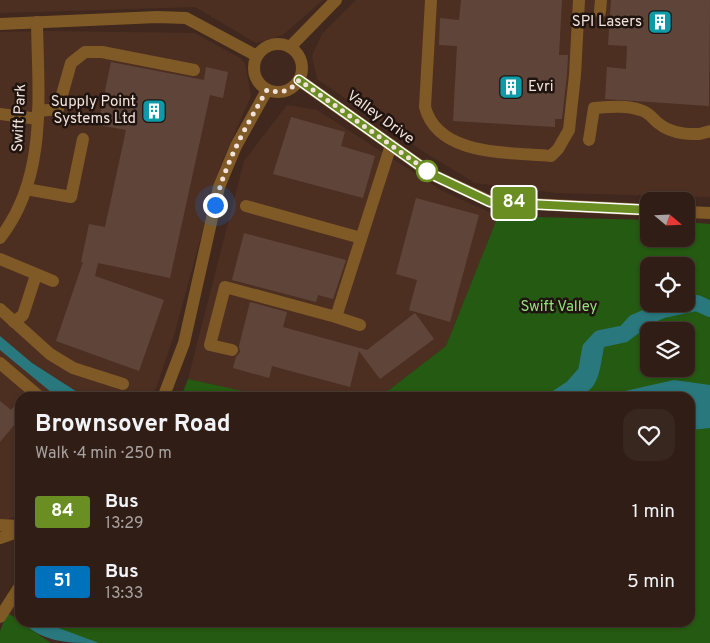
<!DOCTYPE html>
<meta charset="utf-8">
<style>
body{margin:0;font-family:Overpass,sans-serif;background:#38271f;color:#f1f3f6;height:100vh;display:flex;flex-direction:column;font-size:19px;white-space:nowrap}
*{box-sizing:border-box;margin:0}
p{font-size:16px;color:#a8a2a1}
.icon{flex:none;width:28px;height:28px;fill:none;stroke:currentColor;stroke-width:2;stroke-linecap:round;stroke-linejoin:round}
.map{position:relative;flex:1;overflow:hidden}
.side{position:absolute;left:15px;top:392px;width:680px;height:235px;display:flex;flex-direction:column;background:#301e16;border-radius:15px;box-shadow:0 1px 4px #0004,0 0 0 1px #4b3c35}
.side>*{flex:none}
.badge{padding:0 10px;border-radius:4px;font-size:18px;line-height:32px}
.needle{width:32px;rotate:109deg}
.controls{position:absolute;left:640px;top:192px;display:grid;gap:10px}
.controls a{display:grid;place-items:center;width:55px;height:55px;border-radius:10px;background:#301e16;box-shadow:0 1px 4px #0004,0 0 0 1px #4b3c35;font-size:25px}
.you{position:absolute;width:25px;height:25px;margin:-12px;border:4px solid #fff;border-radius:50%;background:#1a73e8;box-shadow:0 0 0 8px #1a73e833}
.map>.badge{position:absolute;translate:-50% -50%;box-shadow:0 0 0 2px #fff}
.round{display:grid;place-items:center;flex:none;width:52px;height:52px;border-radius:15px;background:#38271f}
.head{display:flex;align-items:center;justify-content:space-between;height:85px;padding:0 20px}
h1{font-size:24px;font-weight:700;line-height:38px}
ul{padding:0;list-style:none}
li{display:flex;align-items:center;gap:15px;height:70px;padding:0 20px}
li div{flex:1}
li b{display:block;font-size:19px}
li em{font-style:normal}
li .badge{min-width:55px;font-weight:700;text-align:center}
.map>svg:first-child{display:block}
</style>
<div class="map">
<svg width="710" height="643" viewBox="0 0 710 643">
<rect width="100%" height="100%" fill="#40281e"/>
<!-- built -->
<g fill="#4d2f22">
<polygon points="0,0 323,0 283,35 256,43 195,7 0,13"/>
<polygon points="356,0 710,0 710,197 557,193 475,183 424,152 317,79 312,56 322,34"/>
<polygon points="48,31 195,33 240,58 245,63 251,96 221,164 174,335 154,394 152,398 20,398 20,514 0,523 0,32"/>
<polygon points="287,105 317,110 444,192 498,216 446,346 389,390 364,397 269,398 188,379 244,161"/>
</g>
<!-- green -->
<g fill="#255a12" fill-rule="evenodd">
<path d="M498 216 649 220V239H686V222L710 224V643H82L34 623 690 622V398L364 397 389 390 446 346ZM649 266H686V304H649ZM649 331H686V369H649Z"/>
<polygon points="188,379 269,397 181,397"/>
<polygon points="7,613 20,620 20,622 51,643 0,643 0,631"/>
</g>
<!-- water -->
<g fill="#28787e">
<path d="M680 304H705L710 306V311L703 309 682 308 672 316 659 318 627 342 604 347C599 373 599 398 565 397 600 379 586 370 601 343L624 336 635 325Z"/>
<polygon points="0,336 32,363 85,397 57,397 0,350"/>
<polygon points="674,380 710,385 710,428 690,430 690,398 613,397 625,391"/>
<path d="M23 623H45L99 643C68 643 45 643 23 623Z"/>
</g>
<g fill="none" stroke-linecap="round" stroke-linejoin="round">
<!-- river -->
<polyline stroke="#28787e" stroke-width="16" points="557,398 572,388 586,372 590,349 600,338 625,333 635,322 663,310 697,303 710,309"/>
</g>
<!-- building -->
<g fill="#5f4539">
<polygon points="461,0 562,0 559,55 568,55 567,74 562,119 555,119 555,127 453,121 457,46 439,45 440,18 459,20"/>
<polygon points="611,0 710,0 709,106 605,99 607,67 626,69 627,46 608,45"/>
<polygon points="111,62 204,80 206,67 228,72 223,98 210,95 170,278 98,263 95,276 164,300 139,371 56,341 83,262 81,262 89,224 105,227 126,130 98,125"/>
<polygon points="291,117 345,132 341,146 375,156 363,198 273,174"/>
<polygon points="416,198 479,215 450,322 409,310 417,280 396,274"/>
<polygon points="244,233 346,260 333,299 318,295 316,302 232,280"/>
<polygon points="250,302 287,312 283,327 367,350 415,313 434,339 380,379 359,351 350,387 272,366 269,378 233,368 236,357 240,352 239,346"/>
<polygon points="20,399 20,418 0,442 0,401 11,410"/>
</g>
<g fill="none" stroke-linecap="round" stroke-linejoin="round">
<!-- minor -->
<g stroke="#7f5926" stroke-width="12">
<path d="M431 0 425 107C438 157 510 152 551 156L558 149 569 130 575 75 579 0"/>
<polyline points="600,12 601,0"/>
<polyline points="0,24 157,17 186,18 257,56"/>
<circle cx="278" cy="68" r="24"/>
<polyline points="290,47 336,0"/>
<polyline points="299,80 433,175 491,202 649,210"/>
<polyline points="38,111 58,109 71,63 85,52 102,52 194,70"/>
<polyline points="0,114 38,119"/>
<path d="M589 140 594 108C608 107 626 105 640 110 649 112 652 118 658 123 671 134 695 137 710 131"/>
<polyline points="26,189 71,197 83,139"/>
<polyline points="246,206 361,238"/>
<polyline points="686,212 710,213"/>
<path d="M0 238C48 177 38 95 37 22"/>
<polyline points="0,259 53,281"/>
<polyline points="0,309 50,354 73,368 123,384"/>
<polyline points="336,317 360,325"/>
<polyline points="14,322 23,315 36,275"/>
<polyline points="232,350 210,345 225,287 336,317 391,145"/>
<polyline points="0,363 41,398"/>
<polyline points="163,398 184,343 219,187 236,146 267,90"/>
<polyline points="0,525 20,526"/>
<polyline points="0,538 20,531"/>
<polyline points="0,617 20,586"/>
</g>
</g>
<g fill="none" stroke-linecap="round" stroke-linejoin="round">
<!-- line casing -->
<g stroke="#fff" stroke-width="11">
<polyline id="line" points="299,80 433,175 490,202 649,210"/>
</g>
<!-- line -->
<use href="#line" stroke="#6b8e23" stroke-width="8"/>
<!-- walk -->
<path stroke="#f3e2db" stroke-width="5" stroke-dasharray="0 9" d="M215 205C225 163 246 126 267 90 281 94 291 91 299 80L433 175 427 171"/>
</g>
<!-- icons -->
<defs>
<g id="building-square" transform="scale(1.25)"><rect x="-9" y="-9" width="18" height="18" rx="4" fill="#0f9aa8" stroke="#1f140f"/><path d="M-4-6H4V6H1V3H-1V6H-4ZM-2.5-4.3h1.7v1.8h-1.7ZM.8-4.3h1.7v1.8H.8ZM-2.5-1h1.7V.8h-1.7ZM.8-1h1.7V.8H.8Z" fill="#fff"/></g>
</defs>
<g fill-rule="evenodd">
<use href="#building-square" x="660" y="22"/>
<use href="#building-square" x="511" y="87"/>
<use href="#building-square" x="154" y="111"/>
</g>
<!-- markers -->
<circle fill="#fff" stroke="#6b8e23" stroke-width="2.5" cx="427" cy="171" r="10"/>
<g text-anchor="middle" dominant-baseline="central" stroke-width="5" stroke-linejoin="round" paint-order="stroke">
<!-- poi labels -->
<g font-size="15" fill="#f3e2db" stroke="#1f140f" text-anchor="end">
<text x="642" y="22">SPI Lasers</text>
<text x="528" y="87" text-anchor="start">Evri</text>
<text x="136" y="102">Supply Point<tspan x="136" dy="17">Systems Ltd</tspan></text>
</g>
<!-- street labels -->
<g font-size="15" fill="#f3e2db" stroke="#1f140f">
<text transform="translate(20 118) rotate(-87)">Swift Park</text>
<text transform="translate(380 118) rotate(36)">Valley Drive</text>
</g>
<!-- park labels -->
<g font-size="15" fill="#93e17c" stroke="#1f140f">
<text x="559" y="307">Swift Valley</text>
</g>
</g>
</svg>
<div class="controls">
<a><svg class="needle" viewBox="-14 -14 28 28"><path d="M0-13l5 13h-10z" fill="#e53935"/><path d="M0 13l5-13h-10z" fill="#a8a2a1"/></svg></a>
<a><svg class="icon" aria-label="locate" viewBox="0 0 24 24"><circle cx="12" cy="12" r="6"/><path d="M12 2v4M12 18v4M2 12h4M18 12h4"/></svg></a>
<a><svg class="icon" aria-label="layers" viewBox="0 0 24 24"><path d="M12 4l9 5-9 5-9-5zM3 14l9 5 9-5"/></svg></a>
</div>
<div class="you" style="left:215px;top:205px"></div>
<b class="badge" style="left:514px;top:203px;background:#6b8e23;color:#fff">84</b>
<section class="side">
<div class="head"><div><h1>Brownsover Road</h1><p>Walk · 4 min · 250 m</p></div><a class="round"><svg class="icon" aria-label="heart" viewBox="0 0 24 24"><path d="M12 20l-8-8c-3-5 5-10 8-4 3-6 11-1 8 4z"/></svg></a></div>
<ul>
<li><span class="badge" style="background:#6b8e23;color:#fff">84</span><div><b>Bus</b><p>13:29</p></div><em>1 min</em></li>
<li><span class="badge" style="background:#0072bc;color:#fff">51</span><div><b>Bus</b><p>13:33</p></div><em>5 min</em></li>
</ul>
</section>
</div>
